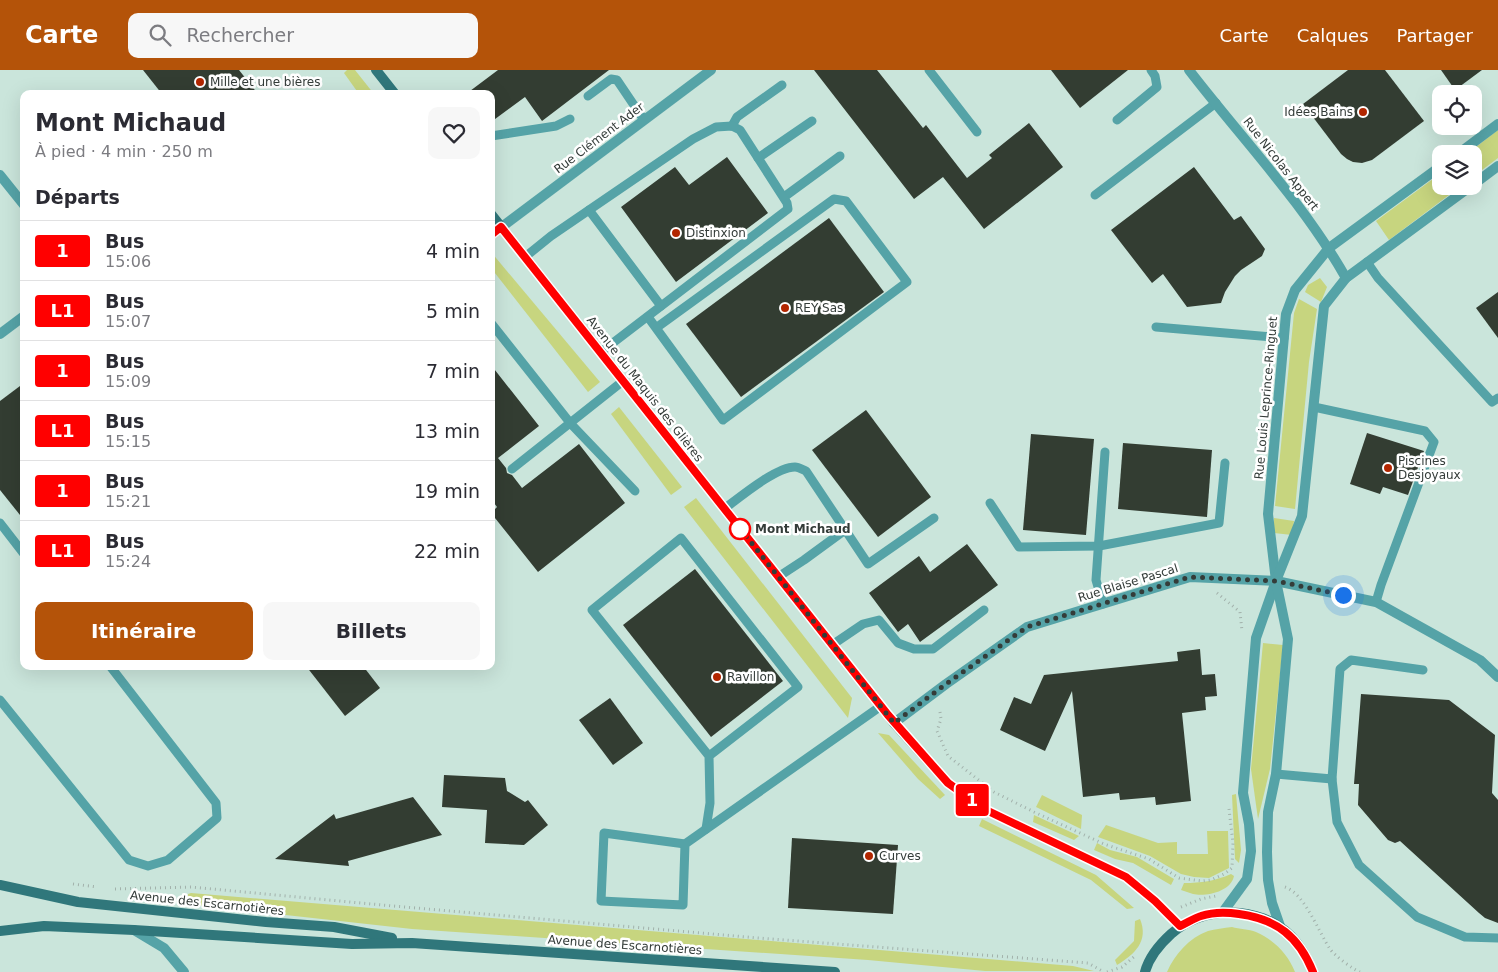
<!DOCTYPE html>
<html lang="fr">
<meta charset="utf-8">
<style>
body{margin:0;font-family:"DejaVu Sans",sans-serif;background:#f7f7f7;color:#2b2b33;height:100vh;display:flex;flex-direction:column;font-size:19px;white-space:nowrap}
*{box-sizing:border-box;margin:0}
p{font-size:16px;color:#7c7c81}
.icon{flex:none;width:28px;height:28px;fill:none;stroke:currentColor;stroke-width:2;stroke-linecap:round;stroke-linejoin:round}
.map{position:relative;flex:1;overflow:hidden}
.panel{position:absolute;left:20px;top:20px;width:475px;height:580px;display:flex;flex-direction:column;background:#fff;border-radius:10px;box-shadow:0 5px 20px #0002}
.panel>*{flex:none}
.badge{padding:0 10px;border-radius:4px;font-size:18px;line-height:32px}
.controls{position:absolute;left:1432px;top:15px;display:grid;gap:10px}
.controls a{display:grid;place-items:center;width:50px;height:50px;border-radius:10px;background:#fff;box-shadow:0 5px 20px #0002;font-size:25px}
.you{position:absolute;width:25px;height:25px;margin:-12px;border:4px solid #fff;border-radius:50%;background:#1a73e8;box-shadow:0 0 0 8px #1a73e833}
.map>.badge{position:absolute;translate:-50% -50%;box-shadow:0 0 0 2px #fff}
h2{padding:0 15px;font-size:19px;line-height:45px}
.round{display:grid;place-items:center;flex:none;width:52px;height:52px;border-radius:10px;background:#f7f7f7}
.summary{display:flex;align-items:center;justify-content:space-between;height:85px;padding:0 15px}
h1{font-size:24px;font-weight:800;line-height:38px}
.action{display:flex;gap:10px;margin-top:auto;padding:10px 15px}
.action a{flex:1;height:58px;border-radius:10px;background:#b45309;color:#fff;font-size:20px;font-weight:800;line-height:58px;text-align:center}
.action a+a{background:#f7f7f7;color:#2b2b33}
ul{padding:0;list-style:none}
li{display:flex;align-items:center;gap:15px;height:60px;padding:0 15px;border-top:1px solid #e1e1e2}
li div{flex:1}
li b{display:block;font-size:19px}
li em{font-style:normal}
li .badge{min-width:55px;font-weight:700;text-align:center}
header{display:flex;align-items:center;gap:30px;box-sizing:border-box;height:70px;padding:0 25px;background:#b45309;color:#fff}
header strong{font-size:24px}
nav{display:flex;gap:28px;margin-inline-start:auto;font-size:18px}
.search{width:350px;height:45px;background:#f7f7f7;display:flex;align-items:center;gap:12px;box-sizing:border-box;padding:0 18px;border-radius:10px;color:#7c7c81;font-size:19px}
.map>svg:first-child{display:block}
</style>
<header>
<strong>Carte</strong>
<div class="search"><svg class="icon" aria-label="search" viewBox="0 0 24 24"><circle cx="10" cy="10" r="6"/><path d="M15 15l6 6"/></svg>Rechercher</div>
<nav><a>Carte</a><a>Calques</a><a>Partager</a></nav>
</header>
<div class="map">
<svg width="1498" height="902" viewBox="0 0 1498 902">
<rect width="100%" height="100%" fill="#def1ea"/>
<!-- built -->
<path fill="#cae5db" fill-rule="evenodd" d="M0 0H1498V902H0ZM24 24H491V596H24ZM1441 24H1474V56H1441ZM1441 84H1474V116H1441Z"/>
<!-- green -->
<g fill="#c7d57f">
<polygon points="347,0 355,0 374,24 359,24 344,3"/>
<polygon points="1498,60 1498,88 1474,106 1474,84 1467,84"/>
<polygon points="1441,103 1441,116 1461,116 1389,170 1376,151"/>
<polygon points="491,182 600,312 588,322 491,198"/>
<polygon points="1320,208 1327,217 1321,232 1305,222 1308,215"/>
<polygon points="1299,229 1317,239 1309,292 1295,439 1275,436 1294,243"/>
<polygon points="619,337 682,417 671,425 611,344"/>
<polygon points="696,428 852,628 848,648 684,437"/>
<polygon points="1274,448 1294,451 1292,465 1274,463"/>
<polygon points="1263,573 1283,575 1270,699 1258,749 1251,699"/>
<polygon points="878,663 889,665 945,725 940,729 918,709"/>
<polygon points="1236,724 1241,780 1239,793 1235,789 1232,725"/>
<polygon points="1042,725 1082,745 1081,759 1036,737"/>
<polygon points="1034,745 1079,766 1074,770 1033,752"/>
<polygon points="982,749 1096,805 1134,838 1127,839 1091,810 979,756"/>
<polygon points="1106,755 1158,773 1177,772 1177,784 1208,784 1207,761 1228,761 1229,798 1209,808 1194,807 1181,804 1150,786 1098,767"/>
<polygon points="1097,773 1110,780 1137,787 1174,809 1171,815 1133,793 1115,789 1094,780"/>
<path d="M1231 804 1234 806C1231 822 1205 827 1193 824 1189 823 1185 821 1181 820L1184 813C1201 813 1215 811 1231 804Z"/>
<polygon points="191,823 1073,896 1094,901 985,901 868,890 412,859 187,834 188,824"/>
<path d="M1140 849C1149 871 1135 884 1117 895L1115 890 1134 871 1135 851Z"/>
<path d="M1232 857C1239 859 1249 859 1256 862 1274 870 1288 884 1295 902H1167C1175 884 1189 868 1208 861 1215 859 1224 858 1232 857Z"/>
</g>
<!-- building -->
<g fill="#333d32">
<polygon points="143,0 239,0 258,24 162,24"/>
<polygon points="498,0 609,0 542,51 525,27 491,52 491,24 466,24"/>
<polygon points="814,0 877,0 923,58 926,55 967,108 992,88 989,85 1029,53 1063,97 984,159 943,107 914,129"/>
<polygon points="1051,0 1128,0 1080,38"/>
<polygon points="1348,0 1385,0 1424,51 1372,90 1362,93 1353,92 1347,89 1341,84 1303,34"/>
<polygon points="1441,0 1482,0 1455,20"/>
<polygon points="727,87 768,143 676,212 621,137 675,97 689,115"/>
<polygon points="1194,97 1234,150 1241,146 1265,179 1262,186 1241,200 1235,206 1225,222 1221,233 1187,237 1163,204 1152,213 1111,160"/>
<polygon points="829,148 884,222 741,327 686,254"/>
<polygon points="1498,222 1498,268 1476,238"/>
<polygon points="491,295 539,356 498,388 506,398 507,403 512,405 522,418 579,374 625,433 538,502 491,443 497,437 491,429"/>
<polygon points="24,313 24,450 0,420 0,331"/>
<polygon points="866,340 931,427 878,467 812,380"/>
<polygon points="1367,363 1424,381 1408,425 1383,417 1380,424 1350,414"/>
<polygon points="1031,364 1094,369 1086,465 1023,460"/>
<polygon points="1123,373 1212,380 1207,447 1118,439"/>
<polygon points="967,474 998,515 920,572 908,554 898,562 869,523 919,486 930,502"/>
<polygon points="695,499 783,611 711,667 623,555"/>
<polygon points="1200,579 1202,605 1215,604 1217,626 1205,627 1206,640 1182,643 1191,731 1156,735 1155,727 1120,730 1119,723 1083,727 1072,621 1045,681 1000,660 1014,627 1031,634 1044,605 1178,591 1177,582"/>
<polygon points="306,596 363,596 380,618 345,646"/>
<polygon points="1361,624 1449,630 1495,665 1492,723 1498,730 1498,853 1485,848 1479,843 1400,771 1395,773 1388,770 1358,735 1359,714 1354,714"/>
<polygon points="610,628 643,673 613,695 579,650"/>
<polygon points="444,705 505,708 507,721 525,732 528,730 548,755 524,775 485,773 487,740 442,737"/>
<polygon points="413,727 442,765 348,791 349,796 275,789 334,744 336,749"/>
<polygon points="792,768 898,775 893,844 788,838"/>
</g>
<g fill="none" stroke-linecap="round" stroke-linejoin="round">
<!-- path -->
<g stroke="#a2b1ab" stroke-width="3" stroke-dasharray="1 4" stroke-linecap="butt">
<polyline points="1217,523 1240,542 1242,561"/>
<polyline points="940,642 941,649 937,661 948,686 994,722 1034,742 1104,774 1149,789 1179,808 1202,811 1211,810 1224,804 1232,798 1233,773 1229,739"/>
<polyline points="73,814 97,817"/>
<path d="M1285 817C1305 824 1318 861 1330 879 1334 885 1352 899 1360 902"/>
<polyline points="115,819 191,817 382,835 758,868 1088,893 1104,902"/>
<polyline points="1181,837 1201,829 1216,826"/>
<polyline points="1107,902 1122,897 1135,886"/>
</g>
<!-- service -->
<g stroke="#55a3a7" stroke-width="9">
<polyline points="929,0 977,62"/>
<polyline points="588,26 611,9 617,10 644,50"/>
<polyline points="1117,50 1157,17 1155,6 1151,0"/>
<polyline points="732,56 737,47 782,15"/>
<polyline points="491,66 556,56 570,49"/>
<polyline points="758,88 812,51"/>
<polyline points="1095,125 1216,33"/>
<polyline points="784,127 840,86"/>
<polyline points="589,140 661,236"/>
<polyline points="525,187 551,166 693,69 716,57 732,56 740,60 787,133 788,139 601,282"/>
<polyline points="1367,192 1378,208 1492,332 1498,328"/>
<polyline points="648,247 656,258 723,350 907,212 846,131 834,129 656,258"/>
<polyline points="491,253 571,354 635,421"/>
<polyline points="1156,257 1284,268"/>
<polyline points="1314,337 1425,361 1434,372 1381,515 1376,532"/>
<polyline points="512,399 623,311"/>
<polyline points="990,433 1019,477 1099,476 1219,453 1225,393"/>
<path d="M724 439C740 427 776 397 795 397 799 397 803 400 806 401L868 494 934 448"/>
<polyline points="0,453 24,484"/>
<polyline points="778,507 804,490 845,460"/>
<polyline points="1103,534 1096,510 1105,382"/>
<polyline points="832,575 863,554 879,550 898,573 914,579 933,579 984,540"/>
<polyline points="0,630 129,790 148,796 168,790 217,748 216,733 110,596"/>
<polyline points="1276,704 1332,709 1340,599 1351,590 1423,600"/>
<polyline points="1332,709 1337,752 1359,795 1417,847 1465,867 1498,868"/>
<polyline points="706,759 710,733 709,686 798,617 681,468 592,540 709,686"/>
<polyline points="685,774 604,763 601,831 683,835 685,774 881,636"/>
</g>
<!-- minor -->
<g stroke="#55a3a7" stroke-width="10">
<path d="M1189 0C1242 69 1303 132 1346 208"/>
<polyline points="1458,84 1498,54"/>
<polyline points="0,105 24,135"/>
<polyline points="1474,114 1498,96"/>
<polyline points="491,165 711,0"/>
<polyline points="0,264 24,246"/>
<polyline points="894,653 946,614 1027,557 1190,507 1276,511 1376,532 1480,590 1498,607"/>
<polyline points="1223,842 1247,809 1251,781 1249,754 1243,723 1256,568 1276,511 1268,444 1286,244 1295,220 1329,178 1441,96"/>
<polyline points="1281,859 1272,833 1268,810 1267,782 1268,742 1276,704 1288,569 1276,511 1302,446 1324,236 1346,208 1471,116"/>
<polyline points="134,860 164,878 184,902"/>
</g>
<!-- secondary -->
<g stroke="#30777b" stroke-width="10">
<polyline points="376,0 395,24"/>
<polyline points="491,144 894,653 948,713 986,740 1126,807 1155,831 1180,856"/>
<polyline points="0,815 78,832 266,852 334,857 392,868"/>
<polyline points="0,861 44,856 134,860 352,874 412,873 835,902"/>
<path d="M1145 902C1149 887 1160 874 1171 864 1204 835 1259 835 1291 866 1301 876 1308 889 1313 902"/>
</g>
</g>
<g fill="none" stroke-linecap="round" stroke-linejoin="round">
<!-- line casing -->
<g stroke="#fff" stroke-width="11">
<path id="line" d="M491 165 501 157 888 645 948 713 986 740 1126 807 1155 831 1180 856C1187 853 1194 848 1201 846 1213 842 1226 842 1239 844 1277 849 1299 867 1313 902"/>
</g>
<!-- line -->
<use href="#line" stroke="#f00" stroke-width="8"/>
<!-- walk -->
<polyline stroke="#343c39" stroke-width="5" stroke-dasharray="0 9" points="740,459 735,452 894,653 946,614 1027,557 1190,507 1276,511 1343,525"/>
</g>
<!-- markers -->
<g fill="#b22600" stroke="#fff" stroke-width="2">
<circle cx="200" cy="12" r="5"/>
<circle cx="1363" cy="42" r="5"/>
<circle cx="676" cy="163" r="5"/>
<circle cx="785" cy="238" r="5"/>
<circle cx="1388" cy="398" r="5"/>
<circle cx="717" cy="607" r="5"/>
<circle cx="869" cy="786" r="5"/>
</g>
<circle fill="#fff" stroke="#f00" stroke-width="2.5" cx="740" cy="459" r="10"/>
<g text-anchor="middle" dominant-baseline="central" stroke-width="5" stroke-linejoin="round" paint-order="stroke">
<!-- poi labels -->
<g font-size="12" fill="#343c39" stroke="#fff" text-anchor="start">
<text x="210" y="12">Mille et une bières</text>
<text x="1353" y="42" text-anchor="end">Idées Bains</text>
<text x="686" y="163">Distinxion</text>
<text x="795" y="238">REY Sas</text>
<text x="1398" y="391">Piscines<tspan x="1398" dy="14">Desjoyaux</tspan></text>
<text x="727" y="607">Ravillon</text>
<text x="879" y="786">Curves</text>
</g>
<!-- street labels -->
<g font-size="12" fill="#343c39" stroke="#fff">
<text transform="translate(599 68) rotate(-37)">Rue Clément Ader</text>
<text transform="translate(1281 94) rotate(52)">Rue Nicolas Appert</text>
<text transform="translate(645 319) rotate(52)">Avenue du Maquis des Glières</text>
<text transform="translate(1266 328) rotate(-85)">Rue Louis Leprince-Ringuet</text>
<text transform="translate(1128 513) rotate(-17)">Rue Blaise Pascal</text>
<text transform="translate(207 833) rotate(6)">Avenue des Escarnotières</text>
<text transform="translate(625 875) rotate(4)">Avenue des Escarnotières</text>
</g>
<!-- stop labels -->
<g font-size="12" font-weight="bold" fill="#343c39" stroke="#fff" text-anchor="start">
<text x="755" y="459">Mont Michaud</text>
</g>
</g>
</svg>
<div class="controls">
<a><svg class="icon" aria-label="locate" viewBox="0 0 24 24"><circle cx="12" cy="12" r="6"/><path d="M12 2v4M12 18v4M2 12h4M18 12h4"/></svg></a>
<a><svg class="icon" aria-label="layers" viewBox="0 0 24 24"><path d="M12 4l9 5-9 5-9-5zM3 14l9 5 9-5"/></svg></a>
</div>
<div class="you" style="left:1343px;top:525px"></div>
<b class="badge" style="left:972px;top:730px;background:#f00;color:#fff">1</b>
<section class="panel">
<div class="summary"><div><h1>Mont Michaud</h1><p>À pied · 4 min · 250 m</p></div><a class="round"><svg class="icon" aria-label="heart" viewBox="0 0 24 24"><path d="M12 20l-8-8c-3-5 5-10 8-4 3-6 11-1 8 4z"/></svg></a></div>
<h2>Départs</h2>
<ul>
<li><span class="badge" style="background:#f00;color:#fff">1</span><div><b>Bus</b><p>15:06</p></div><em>4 min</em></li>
<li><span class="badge" style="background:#f00;color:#fff">L1</span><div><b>Bus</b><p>15:07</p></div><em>5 min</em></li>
<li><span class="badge" style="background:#f00;color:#fff">1</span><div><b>Bus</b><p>15:09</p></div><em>7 min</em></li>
<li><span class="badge" style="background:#f00;color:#fff">L1</span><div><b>Bus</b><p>15:15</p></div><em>13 min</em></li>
<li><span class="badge" style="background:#f00;color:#fff">1</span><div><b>Bus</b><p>15:21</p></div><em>19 min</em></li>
<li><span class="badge" style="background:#f00;color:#fff">L1</span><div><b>Bus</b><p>15:24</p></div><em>22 min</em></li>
</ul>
<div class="action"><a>Itinéraire</a><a>Billets</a></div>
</section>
</div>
